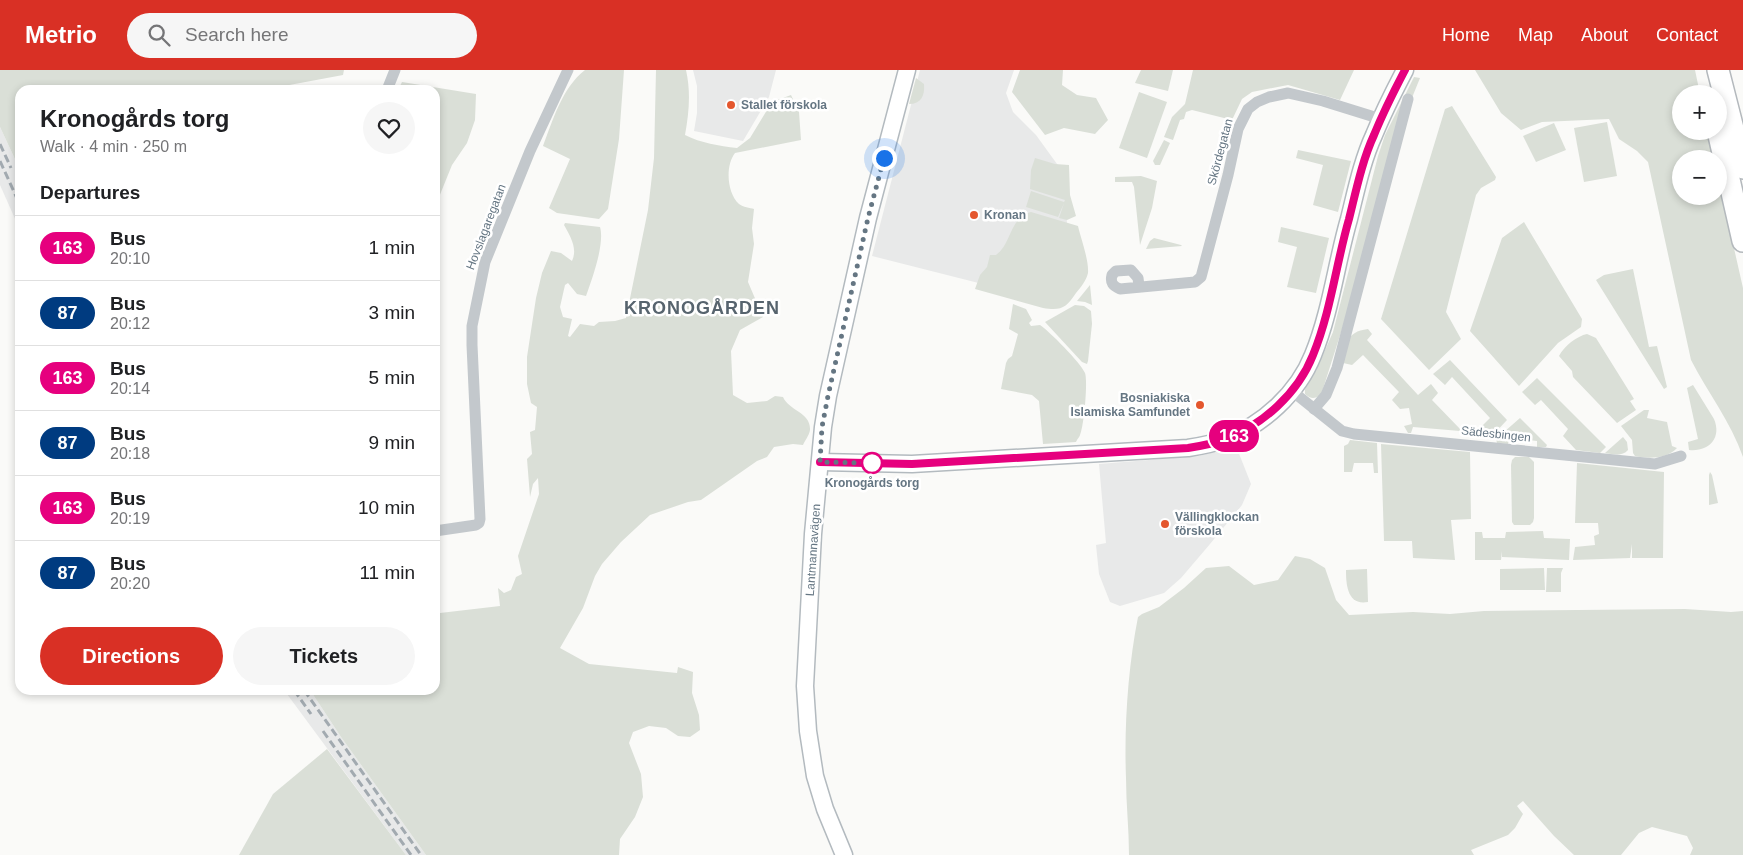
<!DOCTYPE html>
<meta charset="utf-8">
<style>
body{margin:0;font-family:Arial,sans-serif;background:#f6f6f6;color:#202124;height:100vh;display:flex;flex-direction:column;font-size:19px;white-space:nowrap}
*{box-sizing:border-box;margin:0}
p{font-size:16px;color:#757577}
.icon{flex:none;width:28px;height:28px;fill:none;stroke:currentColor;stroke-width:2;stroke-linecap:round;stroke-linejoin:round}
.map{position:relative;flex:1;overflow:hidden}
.panel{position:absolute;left:15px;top:15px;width:425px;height:610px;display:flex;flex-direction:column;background:#fff;border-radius:15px;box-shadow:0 2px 8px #0003}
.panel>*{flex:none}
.badge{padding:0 10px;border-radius:16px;font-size:18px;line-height:32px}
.buttons{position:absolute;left:1672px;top:15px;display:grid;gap:10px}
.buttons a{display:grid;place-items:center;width:55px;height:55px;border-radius:50%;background:#fff;box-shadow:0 2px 8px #0003;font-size:25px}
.you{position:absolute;width:25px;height:25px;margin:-12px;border:4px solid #fff;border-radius:50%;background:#1a73e8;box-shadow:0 0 0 8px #1a73e833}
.map>.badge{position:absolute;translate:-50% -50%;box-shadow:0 0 0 2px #fff}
h2{padding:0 25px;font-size:19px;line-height:45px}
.round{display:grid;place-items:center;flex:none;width:52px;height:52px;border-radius:26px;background:#f6f6f6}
.summary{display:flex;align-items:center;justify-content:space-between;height:85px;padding:0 25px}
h1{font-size:24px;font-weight:700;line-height:38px}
.button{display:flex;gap:10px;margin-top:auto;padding:10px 25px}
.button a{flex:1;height:58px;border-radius:30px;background:#d93025;color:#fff;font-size:20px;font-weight:700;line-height:58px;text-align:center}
.button a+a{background:#f6f6f6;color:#202124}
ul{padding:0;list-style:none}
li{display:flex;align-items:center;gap:15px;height:65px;padding:0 25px;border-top:1px solid #e0e0e0}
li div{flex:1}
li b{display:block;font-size:19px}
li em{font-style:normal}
li .badge{min-width:55px;font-weight:700;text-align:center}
header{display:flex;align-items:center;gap:30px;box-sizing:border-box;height:70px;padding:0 25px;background:#d93025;color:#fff}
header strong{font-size:24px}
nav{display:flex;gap:28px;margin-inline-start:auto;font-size:18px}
.search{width:350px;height:45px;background:#f6f6f6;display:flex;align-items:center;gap:12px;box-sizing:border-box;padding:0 18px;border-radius:28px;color:#757577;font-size:19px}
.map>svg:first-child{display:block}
</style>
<header>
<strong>Metrio</strong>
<div class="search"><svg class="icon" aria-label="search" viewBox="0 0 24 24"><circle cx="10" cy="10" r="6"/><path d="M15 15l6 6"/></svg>Search here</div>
<nav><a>Home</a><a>Map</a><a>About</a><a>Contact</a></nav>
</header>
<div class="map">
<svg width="1743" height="785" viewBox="0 0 1743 785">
<rect width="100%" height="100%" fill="#fafaf8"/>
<!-- built -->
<g fill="#e8e9e9">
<polygon points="693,0 776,0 769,27 743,71 694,61 697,43 697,16"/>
<polygon points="920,0 1014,0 1006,23 1013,42 1036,65 1065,105 1069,204 1026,225 872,186"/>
<polygon points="0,57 20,100 20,160 0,115"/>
<polygon points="1236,376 1251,414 1242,435 1210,474 1181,508 1164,523 1120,536 1110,532 1099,504 1096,475 1106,473 1099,394 1199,386"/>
<polygon points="284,620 310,620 341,667 426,785 406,785"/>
</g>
<!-- green -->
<g fill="#dadfd7">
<polygon points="0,0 344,0 343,5 284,16 284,20 20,20 20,100 0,57"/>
<path d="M585 0H624L619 69 608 139 599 149 557 143 549 138 570 89 543 76C553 50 562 18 585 0Z"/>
<path d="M656 0H686C691 22 689 43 685 65 701 73 719 76 737 78L750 68 772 32 791 25 799 42 801 70 735 83C725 96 727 123 739 134 743 137 750 138 754 139L752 158 754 174 748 212 763 247 740 260 731 281 733 325 747 333 767 331 775 326 783 327C789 341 811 342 810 360 809 366 805 370 803 375L793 374 774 377 767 387 757 391 701 430 688 432 650 445 621 472 602 494 595 506 583 538 560 578 589 594 677 603 678 597 693 602 692 623 699 645 700 660 690 667 678 666 666 658 649 656 633 662 629 673 641 704 643 727 635 747 620 769 619 785H426L341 667 310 620H435V523L440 543 500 536 498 518 504 523 511 520 516 507 522 504 518 486 539 424 538 408 533 414 530 427 527 389 532 384 530 362 535 360 537 337 531 333 527 314V287L536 228 542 203 551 181 561 183 572 191C578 178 570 166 564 155L565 153 600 157C605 174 592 209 586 226L577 224 568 213 565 215 560 237 563 247 572 249 568 266 570 267 580 254 594 256 599 252 615 251 626 248 648 140 654 88Z"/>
<polygon points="1020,0 1063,0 1062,15 1077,25 1096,28 1108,50 1095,64 1064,58 1045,65 1012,22"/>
<polygon points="1141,0 1173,0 1168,21 1135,13"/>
<polygon points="1193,0 1354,0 1340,30 1288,15 1252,22 1242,29 1232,50 1192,40 1186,42 1184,49 1180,50 1173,70 1164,67 1172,47 1185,34"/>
<path d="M1475 0H1695L1700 24H1681V61H1708L1714 89H1681V126H1719V112L1743 218V387C1731 352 1708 323 1691 290L1648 92 1637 81 1619 69 1609 49 1542 52 1521 60 1501 43Z"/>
<path d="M1414 7 1420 8 1392 77 1343 256 1321 325C1314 329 1311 329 1305 324V319L1316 301 1333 262 1378 86 1385 65Z"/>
<path d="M916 8 924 14C925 26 921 34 909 34Z"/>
<polygon points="402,12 476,24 475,50 467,73 452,95 435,137 435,20 398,20"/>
<polygon points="1139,22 1167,32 1147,88 1119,78"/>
<polygon points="1452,36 1496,107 1495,110 1481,118 1476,125 1446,242 1461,269 1429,300 1381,249 1445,39"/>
<polygon points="1607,52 1617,106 1584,112 1574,58"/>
<polygon points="1554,53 1566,80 1536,92 1523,66"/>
<polygon points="1164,70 1170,73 1160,95 1155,95 1153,91"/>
<polygon points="1298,80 1351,91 1338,142 1313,135 1323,95 1296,88"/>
<polygon points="1035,88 1055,94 1069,95 1070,125 1076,146 1067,150 1059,148 1064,133 1058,147 1026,137 1031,121 1064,132 1065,130 1030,119 1031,100"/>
<polygon points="1141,106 1157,111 1152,138 1140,175 1134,117 1132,112 1115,112 1115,107"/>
<path d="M1031 142 1078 156C1081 169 1089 190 1088 203 1086 211 1081 217 1076 223 1066 238 1061 241 1043 238L975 219 980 205 987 197 990 185H996C1012 173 1009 148 1031 142Z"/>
<polygon points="1524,152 1582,249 1581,257 1558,273 1519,316 1470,261 1502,168"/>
<polygon points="1281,157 1329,168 1316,223 1287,217 1297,177 1278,172"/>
<polygon points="1154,168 1181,175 1182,176 1146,179 1150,171"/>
<polygon points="1633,199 1649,277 1657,276 1667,317 1664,319 1596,210 1604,205"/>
<polygon points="1090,215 1092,235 1085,232 1077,231"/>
<path d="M1013 234 1026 239 1032 250 1029 253 1031 256 1040 255C1050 262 1080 292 1085 303 1088 311 1084 356 1080 365 1080 366 1076 371 1076 372L1043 374 1039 331 1032 325 1001 319 1006 293 1008 289 1012 286 1018 264 1009 259Z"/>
<polygon points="1075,235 1084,236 1091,241 1092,254 1088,291 1087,294 1082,292 1045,252"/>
<path d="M1368 259 1372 264 1367 270 1418 325 1431 314 1438 323 1432 330 1461 360 1460 361 1413 357 1411 363H1408L1404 356 1412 354 1409 338 1400 339 1392 330 1399 322 1363 285 1352 295 1343 293C1347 274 1345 262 1368 259Z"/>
<path d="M1587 264 1596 268 1634 329 1630 331 1636 340 1617 353 1573 307 1572 301 1559 286C1564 276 1577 266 1587 264Z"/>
<polygon points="1450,290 1507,350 1492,366 1482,356 1490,348 1452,307 1445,315 1433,304"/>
<polygon points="1537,308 1606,377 1600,383 1576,380 1563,366 1568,359 1541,330 1535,335 1522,322"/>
<path d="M1693 315 1714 349C1722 368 1709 382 1689 380L1688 372 1698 369 1687 318Z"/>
<path d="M1644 340H1649L1647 348 1667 352 1672 376 1677 378C1667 389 1648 389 1635 386L1633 383 1632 370 1621 356Z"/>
<polygon points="1520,348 1547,375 1546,377 1537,377 1537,371 1509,368 1508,374 1497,373 1496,369"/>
<path d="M1623 367 1627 372 1628 380C1622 387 1613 384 1605 383Z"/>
<polygon points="1350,370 1377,373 1378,403 1374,403 1373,393 1354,393 1352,402 1344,402 1344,376 1348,374"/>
<polygon points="1381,374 1470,382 1471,449 1451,450 1455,490 1413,488 1412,471 1384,471"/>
<polygon points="1515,387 1529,387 1534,392 1534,448 1533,452 1530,455 1514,455 1512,452 1511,395 1512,390"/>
<polygon points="1577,393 1664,402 1663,488 1632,488 1632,474 1630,488 1573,490 1575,477 1595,475 1594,466 1599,464 1598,453 1575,453"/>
<polygon points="1710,402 1712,405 1718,433 1709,435 1709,405"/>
<polygon points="1543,461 1544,468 1570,469 1569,490 1502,487 1502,481 1501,490 1475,490 1475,462 1482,462 1483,468 1505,468 1506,462"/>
<path d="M1295 486 1310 489 1325 498 1336 530 1349 545 1413 542 1450 544 1484 541 1685 539 1731 542 1743 541V785H1690L1693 778 1687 766 1652 757 1639 763 1621 785H1574L1554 766 1523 731 1517 736 1523 744 1515 758 1508 765 1471 780 1474 785H1129C1129 759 1126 734 1126 708 1124 657 1128 597 1138 547L1142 544 1159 537 1184 518 1206 498 1229 496 1254 515 1278 510Z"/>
<polygon points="1544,498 1545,520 1500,520 1500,499"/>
<polygon points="1547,498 1563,498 1561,503 1561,522 1546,522"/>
<path d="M1367 499 1368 532C1347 536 1346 514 1346 500Z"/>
<polygon points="327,679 406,785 239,785 273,724"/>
</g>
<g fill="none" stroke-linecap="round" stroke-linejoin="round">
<!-- secondary casing -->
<g stroke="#b3babf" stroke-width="19">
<g id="secondary">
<path d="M820 392 912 394 1188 378C1201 376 1213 374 1225 369 1263 355 1298 323 1313 285 1331 241 1336 194 1349 149 1356 121 1362 91 1374 65 1383 43 1394 21 1405 0"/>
<polyline points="844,785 825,739 815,706 808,661 805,616 813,464 823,357 828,326 868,148 907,0"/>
</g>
</g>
<!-- highway casing -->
<g stroke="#b4b9bd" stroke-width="24">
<g id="highway">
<polyline points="1718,0 1743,98"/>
<polyline points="1718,61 1743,171"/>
</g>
</g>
<!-- street -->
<g stroke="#c3c8cc" stroke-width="11">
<polyline points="387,20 395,0"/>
<path d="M1139 216 1138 208 1131 200 1116 201 1112 205C1110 213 1113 216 1120 219L1195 212 1201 207 1228 105 1238 59 1248 39 1257 32 1269 27 1288 23 1323 31 1381 49"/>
<polyline points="1292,321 1342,361 1354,364 1655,394 1681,386"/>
<polyline points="1314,339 1326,325 1337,298 1408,29"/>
<polyline points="435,461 476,455 479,453 480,449 472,275 472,256 485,192 530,81 568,0"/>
</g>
<!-- secondary -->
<use href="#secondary" stroke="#fff" stroke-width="16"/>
<!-- highway -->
<use href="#highway" stroke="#fff" stroke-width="21"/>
<!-- rail -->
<g stroke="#a2aab0" stroke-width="3" stroke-dasharray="8 4" stroke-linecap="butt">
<polyline points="0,74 11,98"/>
<polyline points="0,91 20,135"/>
<polyline points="294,620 311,644"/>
<polyline points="304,620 421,785"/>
<polyline points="323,661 411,785"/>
</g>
</g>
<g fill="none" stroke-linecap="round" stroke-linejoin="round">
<!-- line casing -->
<g stroke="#fff" stroke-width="11">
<path id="line" d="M820 392 912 394 1188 378C1201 376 1213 374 1225 369 1263 355 1298 323 1313 285 1331 241 1336 194 1349 149 1356 121 1362 91 1374 65 1383 43 1394 21 1405 0"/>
</g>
<!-- line -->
<use href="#line" stroke="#e6007e" stroke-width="8"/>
<!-- walk -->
<polyline stroke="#657683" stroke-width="5" stroke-dasharray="0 9" points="872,393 820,392 822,357 828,326 868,148 884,88"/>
</g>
<!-- markers -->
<g fill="#e4572e" stroke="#fff" stroke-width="2">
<circle cx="731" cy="35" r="5"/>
<circle cx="974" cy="145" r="5"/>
<circle cx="1200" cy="335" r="5"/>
<circle cx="1165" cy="454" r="5"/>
</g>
<circle fill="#fff" stroke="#e6007e" stroke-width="2.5" cx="872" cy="393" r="10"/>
<g text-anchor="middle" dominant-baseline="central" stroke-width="5" stroke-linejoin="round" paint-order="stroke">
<!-- poi labels -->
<g font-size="12" font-weight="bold" fill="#657683" stroke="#fff" text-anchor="start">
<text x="741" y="35">Stallet förskola</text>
<text x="984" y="145">Kronan</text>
<text x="1190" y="328" text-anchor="end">Bosniakiska<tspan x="1190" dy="14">Islamiska Samfundet</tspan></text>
<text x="1175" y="447">Vällingklockan<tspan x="1175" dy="14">förskola</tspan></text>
</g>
<!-- street labels -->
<g font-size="12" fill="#657683" stroke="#fff">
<text transform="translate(1220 82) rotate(-75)">Skördegatan</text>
<text transform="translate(486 157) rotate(-69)">Hovslagaregatan</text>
<text transform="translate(1496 364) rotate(6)">Sädesbingen</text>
<text transform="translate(813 480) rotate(-86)">Lantmannavägen</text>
</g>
<!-- stop labels -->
<g font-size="12" font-weight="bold" fill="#657683" stroke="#fff">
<text x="872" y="413">Kronogårds torg</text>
</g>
<!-- district labels -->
<g font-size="18" font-weight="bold" letter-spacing="1" fill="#57646e" stroke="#fff">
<text x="702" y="238">KRONOGÅRDEN</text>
</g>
</g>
</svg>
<div class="buttons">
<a>+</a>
<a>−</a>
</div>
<div class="you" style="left:884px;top:88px"></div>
<b class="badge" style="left:1234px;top:366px;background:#e6007e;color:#fff">163</b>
<section class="panel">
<div class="summary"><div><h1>Kronogårds torg</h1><p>Walk · 4 min · 250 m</p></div><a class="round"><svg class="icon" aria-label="heart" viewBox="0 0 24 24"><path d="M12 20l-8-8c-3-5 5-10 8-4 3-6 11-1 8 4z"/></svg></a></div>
<h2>Departures</h2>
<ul>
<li><span class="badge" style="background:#e6007e;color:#fff">163</span><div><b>Bus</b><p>20:10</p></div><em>1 min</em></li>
<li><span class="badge" style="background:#003b80;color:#fff">87</span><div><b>Bus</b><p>20:12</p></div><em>3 min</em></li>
<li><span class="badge" style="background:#e6007e;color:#fff">163</span><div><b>Bus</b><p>20:14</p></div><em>5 min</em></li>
<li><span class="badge" style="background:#003b80;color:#fff">87</span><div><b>Bus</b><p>20:18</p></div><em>9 min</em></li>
<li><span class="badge" style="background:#e6007e;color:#fff">163</span><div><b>Bus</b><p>20:19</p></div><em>10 min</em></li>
<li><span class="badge" style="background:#003b80;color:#fff">87</span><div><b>Bus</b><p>20:20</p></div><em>11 min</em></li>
</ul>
<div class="button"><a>Directions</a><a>Tickets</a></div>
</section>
</div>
